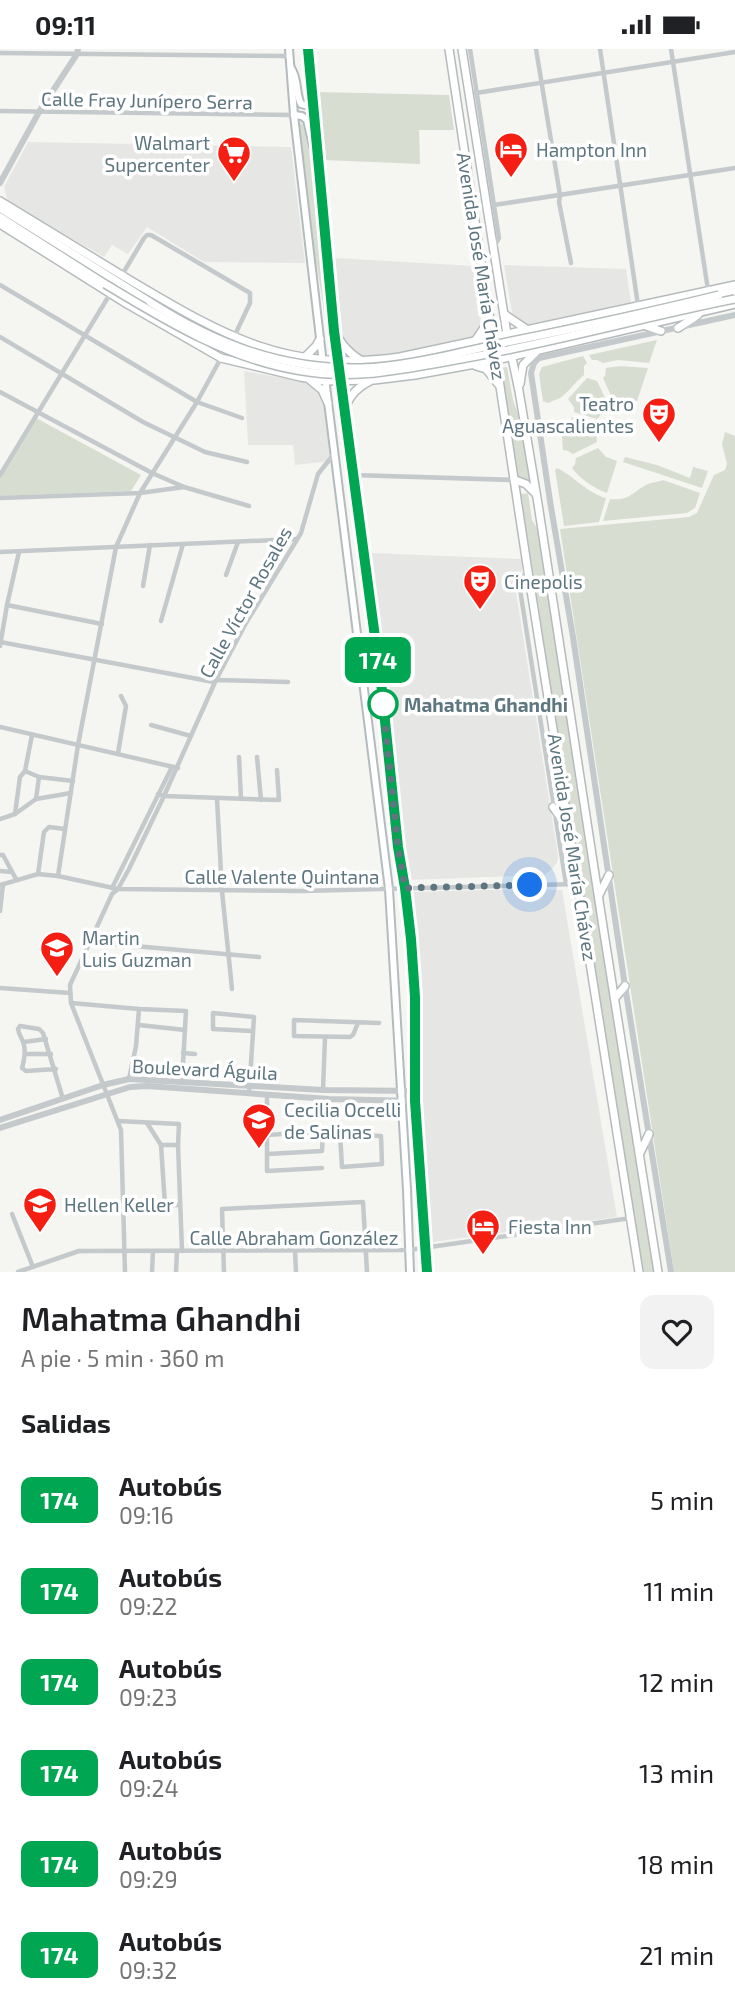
<!DOCTYPE html>
<html lang="es">
<meta charset="utf-8">
<style>
body{margin:0;font-family:"Exo 2",sans-serif;background:#f2f2f2;color:#202124;height:100vh;display:flex;flex-direction:column;font-size:26px;white-space:nowrap}
*{box-sizing:border-box;margin:0}
p{font-size:23px;color:#757577}
.icon{flex:none;width:38px;height:38px;fill:none;stroke:currentColor;stroke-width:2;stroke-linecap:round;stroke-linejoin:round}
.map{position:relative;height:1223px;overflow:hidden}
.sheet{display:flex;flex-direction:column;background:#fff;flex:1}
.sheet>*{flex:none}
.badge{padding:0 14px;border-radius:10px;font-size:24px;line-height:46px}
.you{position:absolute;width:35px;height:35px;margin:-18px;border:5px solid #fff;border-radius:50%;background:#1a73e8;box-shadow:0 0 0 10px #1a73e833}
.map>.badge{position:absolute;translate:-50% -50%;box-shadow:0 0 0 4px #fff}
h2{padding:0 21px;font-size:26px;line-height:63px}
.round{display:grid;place-items:center;flex:none;width:74px;height:74px;border-radius:14px;background:#f2f2f2}
.summary{display:flex;align-items:center;justify-content:space-between;height:119px;padding:0 21px}
h1{font-size:33px;font-weight:600;line-height:52px}
ul{padding:0;list-style:none}
li{display:flex;align-items:center;gap:21px;height:91px;padding:0 21px}
li div{flex:1}
li b{display:block;font-size:26px}
li em{font-style:normal}
li .badge{min-width:77px;font-weight:700;text-align:center}
.status{display:flex;justify-content:space-between;align-items:center;height:49px;padding:0 35px;background:#fff;direction:ltr}
.status svg{height:19px;fill:currentColor}
.map>svg:first-child{display:block}
</style>
<div class="status"><b>09:11</b><svg viewBox="0 0 49 12"><path d="M0 12V9h3v3zM5 12V6h3v6zM10 12V3h3v9zM15 12V0h3v12zM26 1h20v11H26zM47 4h2v5h-2z"/></svg></div>
<div class="map">
<svg width="735" height="1223" viewBox="0 0 735 1223">
<rect width="100%" height="100%" fill="#f5f5f1"/>
<!-- built -->
<g fill="#e6e6e4">
<polygon points="28,93 291,98 305,214 204,213 147,178 128,205 112,196 104,208 8,153 4,138"/>
<polygon points="335,209 474,217 481,266 480,280 472,288 404,303 361,308 345,295 343,288"/>
<polygon points="504,216 626,220 631,254 527,276 512,264"/>
<polygon points="244,322 304,333 322,344 331,412 295,416 293,396 248,396"/>
<polygon points="371,504 521,510 522,520 516,543 558,806 557,814 552,820 544,826 407,831"/>
<polygon points="525,840 562,841 617,1168 425,1194 406,843"/>
</g>
<!-- green -->
<g fill="#d8ddd1">
<polygon points="316,43 449,46 454,81 419,81 420,115 323,111"/>
<polygon points="300,73 303,76 314,124 333,287 335,306 332,308 329,304 322,248 314,200 297,76"/>
<polygon points="657,291 649,314 618,311 603,314 597,311 592,311 589,306"/>
<path d="M583 307 587 314 584 317V326C576 332 567 345 560 349 556 351 552 352 548 354L543 352 539 325 542 318Z"/>
<polygon points="620,317 648,319 637,352 614,353 603,329 605,327 606,319"/>
<polygon points="507,318 513,351 525,384 534,434 516,428 500,319"/>
<polygon points="587,329 597,332 609,357 597,370 574,363 574,358 568,350"/>
<polygon points="573,368 596,376 597,393 573,405 568,402 563,401 561,375 568,373"/>
<polygon points="36,369 141,426 131,442 0,447 0,427"/>
<polygon points="725,383 735,387 735,1223 674,1223 560,480 689,468 697,464 714,426 725,421 727,415 722,395"/>
<path d="M598 399 606 408 617 412 607 444C594 439 581 431 572 419L575 415 576 409Z"/>
<polygon points="625,408 657,416 690,429 693,418 708,422 702,439 623,413"/>
<path d="M557 419C574 427 587 444 606 449L599 473 564 477 555 421Z"/>
<path d="M663 431 700 444 695 459 687 464 603 472 610 450C630 452 631 444 646 436 651 433 658 433 663 431Z"/>
<polygon points="528,444 532,471 542,487 656,1223 641,1223 521,445"/>
</g>
<g fill="none" stroke-linecap="round" stroke-linejoin="round">
<!-- secondary casing -->
<g stroke="#b4bbbe" stroke-width="10">
<g id="secondary">
<polyline points="289,0 294,66 323,315"/>
<polyline points="308,0 338,315"/>
<path d="M291 19C299 31 295 43 301 55L313 58"/>
<polyline points="294,66 302,67 307,71 314,101"/>
<polyline points="325,329 389,840 407,1141 410,1223"/>
<polyline points="340,329 381,633 398,798 405,839 411,890 415,948 415,1052 427,1223"/>
</g>
</g>
<!-- primary casing -->
<g stroke="#b5bbbd" stroke-width="10">
<g id="primary">
<polyline points="449,0 527,516 639,1223"/>
<polyline points="462,0 507,285 519,342 538,455 604,884 658,1223"/>
<path d="M0 152C44 179 89 206 133 233 226 288 288 324 400 308L735 236"/>
<polyline points="0,159 150,253"/>
<polyline points="0,168 105,235"/>
<polyline points="0,175 127,255 221,309 300,328 325,332 374,331 415,326 497,311 735,255"/>
<polyline points="719,246 735,243"/>
<polyline points="504,265 526,280"/>
<polyline points="646,277 661,282"/>
<polyline points="678,279 698,266"/>
<path d="M334 282C342 295 348 304 362 312"/>
<polyline points="475,292 490,270"/>
<polyline points="304,309 316,297 320,290"/>
<polyline points="476,317 486,320 498,335"/>
<polyline points="310,331 322,341 328,354"/>
<polyline points="520,335 523,316 536,303"/>
<path d="M344 366C346 350 356 339 370 332"/>
<polyline points="515,431 526,435 535,444"/>
<polyline points="553,758 567,777"/>
<polyline points="599,846 609,826"/>
<polyline points="615,949 625,937"/>
<polyline points="640,1104 649,1085"/>
</g>
</g>
<!-- minor -->
<g stroke="#c4c9cb" stroke-width="4.5">
<polyline points="470,0 499,189 494,198"/>
<polyline points="536,0 560,146 559,153 571,214"/>
<polyline points="600,0 638,256"/>
<polyline points="671,0 708,241"/>
<polyline points="0,4 289,7"/>
<polyline points="476,44 735,3"/>
<polyline points="0,62 294,66"/>
<polyline points="494,156 735,119"/>
<polyline points="122,226 144,189 147,186 151,186 250,244 250,254 234,288"/>
<polyline points="0,236 197,353 242,369"/>
<polyline points="0,288 143,373 205,403 247,413"/>
<polyline points="0,343 152,424 184,438 249,457"/>
<polyline points="0,426 110,245"/>
<polyline points="353,426 514,431"/>
<polyline points="0,449 140,444 184,438"/>
<polyline points="0,503 297,490"/>
<polyline points="526,521 520,540 566,835"/>
<polyline points="226,526 238,493"/>
<polyline points="143,537 150,496"/>
<polyline points="7,556 102,575"/>
<polyline points="161,572 183,495"/>
<polyline points="0,593 214,633"/>
<polyline points="0,597 7,556 19,503"/>
<polyline points="216,631 288,633"/>
<polyline points="151,676 191,687"/>
<polyline points="0,678 178,719"/>
<polyline points="118,704 126,657 121,647"/>
<polyline points="239,708 241,750"/>
<polyline points="257,708 261,751"/>
<polyline points="25,722 39,728 73,732"/>
<polyline points="158,745 164,747 279,751 277,721"/>
<polyline points="36,750 39,728"/>
<polyline points="217,750 222,842 232,940"/>
<polyline points="15,765 20,728 25,722 32,686"/>
<polyline points="0,770 15,765 36,750 71,744"/>
<polyline points="0,806 3,806 16,830"/>
<polyline points="0,822 11,823"/>
<polyline points="38,825 44,783 49,778 65,780"/>
<polyline points="58,827 78,696 116,498 140,444 197,353 221,309"/>
<polyline points="0,836 38,825 58,827 118,840 302,842 577,835"/>
<polyline points="112,839 172,718"/>
<polyline points="0,862 3,835"/>
<polyline points="89,893 259,908"/>
<polyline points="0,939 70,944"/>
<polyline points="71,954 139,960 186,962 182,1032"/>
<polyline points="358,974 353,986 350,988 294,987 294,971 379,974"/>
<polyline points="139,976 185,981"/>
<polyline points="24,993 46,990"/>
<polyline points="183,1004 195,1005"/>
<polyline points="25,1005 51,1005"/>
<path d="M56 1020 26 1022 22 1019C24 1012 26 1004 24 996 23 990 19 987 18 980L20 977 39 980 43 984 63 1050"/>
<polyline points="129,1030 136,997 139,960"/>
<polyline points="323,1041 325,989"/>
<polyline points="249,1045 254,968 213,964 213,980 252,982"/>
<polyline points="267,1046 267,1122 322,1119"/>
<polyline points="118,1072 179,1075 178,1096 182,1202"/>
<polyline points="147,1074 161,1096 165,1156"/>
<path d="M267 1086C285 1085 305 1083 324 1083 343 1084 361 1087 381 1087L382 1115 342 1118 340 1085"/>
<polyline points="161,1096 178,1096"/>
<polyline points="267,1105 322,1102 323,1083"/>
<polyline points="123,1157 180,1156"/>
<polyline points="12,1165 33,1218"/>
<polyline points="295,1202 296,1223"/>
<polyline points="18,1223 79,1202 409,1201 631,1169"/>
<polyline points="125,1223 121,1081 71,954 70,936 112,845 118,840 129,820 164,747 216,631 246,574 301,484 318,425 334,405"/>
<polyline points="152,1223 153,1202"/>
<polyline points="176,1223 177,1202"/>
<polyline points="224,1223 222,1160 363,1153 367,1223"/>
</g>
<!-- tertiary -->
<g stroke="#c4c9cb" stroke-width="6">
<polyline points="0,134 39,63 77,5 78,0"/>
<polyline points="0,1071 103,1036 129,1030 323,1041 415,1042"/>
<polyline points="0,1079 130,1038 147,1037 329,1050 415,1052"/>
<polyline points="671,1223 625,937 573,588 550,452 531,324 534,314 539,309 735,266"/>
</g>
<!-- secondary -->
<use href="#secondary" stroke="#fff" stroke-width="6"/>
<!-- primary -->
<use href="#primary" stroke="#fff" stroke-width="7"/>
<!-- primary-bridge casing -->
<g stroke="#b5bbbd" stroke-width="10" stroke-linecap="butt">
<g id="primary-bridge">
<path d="M105 235C166 272 230 311 302 322 356 331 397 321 450 312 546 296 639 269 735 250"/>
<path d="M150 253C216 295 280 320 360 319 407 318 465 302 512 292 581 278 650 263 719 246"/>
</g>
</g>
<!-- primary-bridge -->
<use href="#primary-bridge" stroke="#fff" stroke-width="7"/>
</g>
<g fill="none" stroke-linecap="round" stroke-linejoin="round">
<!-- line casing -->
<g stroke="#fff" stroke-width="16">
<polyline id="line" points="308,0 334,282 381,633 398,798 405,839 411,890 415,948 415,1052 427,1223"/>
</g>
<!-- line -->
<use href="#line" stroke="#00a651" stroke-width="10"/>
<!-- walk -->
<polyline stroke="#5d767f" stroke-width="7" stroke-dasharray="0 12.6" points="383,655 398,798 405,839 530,836"/>
</g>
<!-- icons -->
<defs>
<g id="hotel-pin" transform="scale(1.75)"><path d="M0 17L-7.5 6A9.5 9.5 0 1 1 7.5 6Z" fill="#f41f12" stroke="#fff"/><path d="M-6-4.5h1.5V1H6V5H4.5V3h-9V5H-6ZM-4 0a1.8 1.8 0 1 1 3.6 0ZM.5 0V-2.5h3Q6-2.5 6 0Z" fill="#fff"/></g>
<g id="supermarket-pin" transform="scale(1.75)"><path d="M0 17L-7.5 6A9.5 9.5 0 1 1 7.5 6Z" fill="#f41f12" stroke="#fff"/><path d="M-6-5.5h2.5l.6 2H6L4.5 2H-2.5L-4.4-4H-6ZM-1.5 3.2a1.3 1.3 0 1 0 .1 0ZM3 3.2a1.3 1.3 0 1 0 .1 0Z" fill="#fff"/></g>
<g id="theatre-pin" transform="scale(1.75)"><path d="M0 17L-7.5 6A9.5 9.5 0 1 1 7.5 6Z" fill="#f41f12" stroke="#fff"/><path d="M-5-5.5Q0-4 5-5.5V0Q5 5 0 6Q-5 5-5 0ZM-3.3-2.5H-1v1.5H-3.3ZM1-2.5H3.3v1.5H1ZM-2.8 1Q0 5.5 2.8 1Z" fill="#fff"/></g>
<g id="school-pin" transform="scale(1.75)"><path d="M0 17L-7.5 6A9.5 9.5 0 1 1 7.5 6Z" fill="#f41f12" stroke="#fff"/><path d="M0-5L7-2L0 1L-7-2ZM-4 1L0 2.5L4 1V4Q0 6-4 4Z" fill="#fff"/></g>
</defs>
<g fill-rule="evenodd">
<use href="#hotel-pin" x="511" y="100"/>
<use href="#supermarket-pin" x="234" y="104"/>
<use href="#theatre-pin" x="659" y="365"/>
<use href="#theatre-pin" x="480" y="532"/>
<use href="#school-pin" x="57" y="899"/>
<use href="#school-pin" x="259" y="1071"/>
<use href="#school-pin" x="40" y="1155"/>
<use href="#hotel-pin" x="483" y="1177"/>
</g>
<!-- markers -->
<circle fill="#fff" stroke="#00a651" stroke-width="3.5" cx="383" cy="655" r="14"/>
<g text-anchor="middle" dominant-baseline="central" stroke-width="7" stroke-linejoin="round" paint-order="stroke">
<!-- street labels -->
<g font-size="19" fill="#5d767f" stroke="#fff">
<text transform="translate(147 51) rotate(1)">Calle Fray Junípero Serra</text>
<text transform="translate(482 217) rotate(81)">Avenida José María Chávez</text>
<text transform="translate(245 553) rotate(-61)">Calle Víctor Rosales</text>
<text transform="translate(573 798) rotate(81)">Avenida José María Chávez</text>
<text x="282" y="827">Calle Valente Quintana</text>
<text transform="translate(205 1020) rotate(3)">Boulevard Águila</text>
<text x="294" y="1188">Calle Abraham González</text>
</g>
<!-- poi labels -->
<g font-size="19" fill="#5d767f" stroke="#fff" text-anchor="start">
<text x="210" y="93" text-anchor="end">Walmart<tspan x="210" dy="22">Supercenter</tspan></text>
<text x="536" y="100">Hampton Inn</text>
<text x="634" y="354" text-anchor="end">Teatro<tspan x="634" dy="22">Aguascalientes</tspan></text>
<text x="504" y="532">Cinepolis</text>
<text x="82" y="888">Martin<tspan x="82" dy="22">Luis Guzman</tspan></text>
<text x="284" y="1060">Cecilia Occelli<tspan x="284" dy="22">de Salinas</tspan></text>
<text x="64" y="1155">Hellen Keller</text>
<text x="508" y="1177">Fiesta Inn</text>
</g>
<!-- stop labels -->
<g font-size="19" font-weight="bold" fill="#5d767f" stroke="#fff" text-anchor="start">
<text x="404" y="655">Mahatma Ghandhi</text>
</g>
</g>
</svg>
<div class="you" style="left:530px;top:836px"></div>
<b class="badge" style="left:378px;top:611px;background:#00a651;color:#fff">174</b>
</div>
<section class="sheet">
<div class="summary"><div><h1>Mahatma Ghandhi</h1><p>A pie · 5 min · 360 m</p></div><a class="round"><svg class="icon" aria-label="heart" viewBox="0 0 24 24"><path d="M12 20l-8-8c-3-5 5-10 8-4 3-6 11-1 8 4z"/></svg></a></div>
<h2>Salidas</h2>
<ul>
<li><span class="badge" style="background:#00a651;color:#fff">174</span><div><b>Autobús</b><p>09:16</p></div><em>5 min</em></li>
<li><span class="badge" style="background:#00a651;color:#fff">174</span><div><b>Autobús</b><p>09:22</p></div><em>11 min</em></li>
<li><span class="badge" style="background:#00a651;color:#fff">174</span><div><b>Autobús</b><p>09:23</p></div><em>12 min</em></li>
<li><span class="badge" style="background:#00a651;color:#fff">174</span><div><b>Autobús</b><p>09:24</p></div><em>13 min</em></li>
<li><span class="badge" style="background:#00a651;color:#fff">174</span><div><b>Autobús</b><p>09:29</p></div><em>18 min</em></li>
<li><span class="badge" style="background:#00a651;color:#fff">174</span><div><b>Autobús</b><p>09:32</p></div><em>21 min</em></li>
</ul>
</section>
